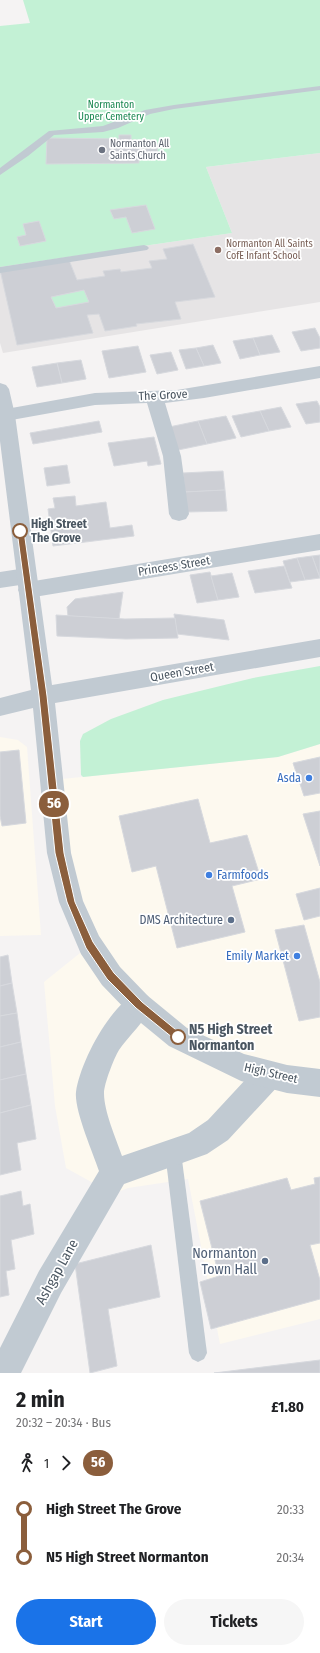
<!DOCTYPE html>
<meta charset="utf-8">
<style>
body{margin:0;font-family:"Fira Sans Condensed",sans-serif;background:#f6f6f6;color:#202124;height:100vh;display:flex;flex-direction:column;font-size:15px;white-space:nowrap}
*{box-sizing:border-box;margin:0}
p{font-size:13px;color:#757577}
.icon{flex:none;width:22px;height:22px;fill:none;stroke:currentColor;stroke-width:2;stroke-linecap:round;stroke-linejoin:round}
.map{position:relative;height:1373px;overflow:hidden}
.panel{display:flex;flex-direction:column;background:#fff;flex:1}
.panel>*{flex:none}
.badge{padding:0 8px;border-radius:13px;font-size:14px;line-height:26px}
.map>.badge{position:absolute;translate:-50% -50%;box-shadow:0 0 0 2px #fff}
.legs{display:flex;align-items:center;gap:6px;height:44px;padding:0 16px;font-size:13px}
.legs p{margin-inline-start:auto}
.headline{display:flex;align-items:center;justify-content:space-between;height:68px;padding:0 16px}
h1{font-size:22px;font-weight:700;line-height:30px}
.action{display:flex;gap:8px;margin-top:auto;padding:8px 16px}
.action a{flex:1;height:46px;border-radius:24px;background:#1a73e8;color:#fff;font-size:16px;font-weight:700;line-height:46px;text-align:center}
.action a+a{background:#f6f6f6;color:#202124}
ul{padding:0 16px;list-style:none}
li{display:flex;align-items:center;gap:14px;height:48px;font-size:15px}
li i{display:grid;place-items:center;width:6px;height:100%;margin:0 5px;background:currentColor}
li i::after{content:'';width:10px;height:10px;margin:-5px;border:3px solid;border-radius:50%;background:#fff}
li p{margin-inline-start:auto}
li:first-child i{background:linear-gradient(#0000 50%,currentColor 0)}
li:last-child i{background:linear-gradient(currentColor 50%,#0000 0)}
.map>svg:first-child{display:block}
</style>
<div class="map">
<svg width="320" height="1373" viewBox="0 0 320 1373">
<rect width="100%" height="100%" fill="#f5f3f3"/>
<!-- commercial -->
<g fill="#fdf9ef">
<polygon points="0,737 18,740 27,747 41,935 0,936"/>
<polygon points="320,744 320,1319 220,1344 188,1179 128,1188 113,1194 66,1168 55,1106 44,982 90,945 52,780 278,757"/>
</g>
<!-- education -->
<polygon fill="#e6e4e5" points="320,153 320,302 3,353 0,343 0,267 232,233 206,167"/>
<!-- green -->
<g fill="#c3f1d5">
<polygon points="23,0 320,0 320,153 206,167 232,233 0,267 0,26 30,23"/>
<polygon points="84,290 89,302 56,308 51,297"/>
<polygon points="320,666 320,744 278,757 83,777 81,775 80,741 83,734 111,719 163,700 253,678"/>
</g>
<!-- building -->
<g fill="#cdcfd5" stroke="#d7d9de" fill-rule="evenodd">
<polygon points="119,135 131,135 131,140 137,140 138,144 157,144 158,156 139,156 139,163 46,164 47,138 119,139"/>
<polygon points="146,205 155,229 132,233 126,217 114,219 110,210"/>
<polygon points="39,221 46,241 20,246 17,237 26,235 23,224"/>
<path d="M193 244 215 297 175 302 181 319 136 324 137 326 105 331 99 314 87 315 93 333 17 345 0 270 69 260 77 280 105 276 103 271 120 269 121 272 152 268 149 261 167 259 163 249ZM84 290 89 302 56 308 51 297Z"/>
<polygon points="315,328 320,338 320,348 301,351 292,332"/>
<polygon points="272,335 280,352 260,355 253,338"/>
<polygon points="253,338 260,355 240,359 233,341"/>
<polygon points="213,345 221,363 204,366 196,348"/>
<polygon points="138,346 146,372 109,378 102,351"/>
<polygon points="196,348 204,366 186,369 179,350"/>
<polygon points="171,352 178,370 157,374 150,355"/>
<polygon points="81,360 86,379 62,383 57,363"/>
<polygon points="57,363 62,383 37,387 32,367"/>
<polygon points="317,401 320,407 320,422 306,424 296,404"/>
<polygon points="281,407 291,427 269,431 260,411"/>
<polygon points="260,411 269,431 241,437 232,416"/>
<polygon points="226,416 236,438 207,444 198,421"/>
<polygon points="99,421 102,432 33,444 30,433"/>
<polygon points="198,421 207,444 178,450 169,427"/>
<polygon points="154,437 161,464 148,466 147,461 114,466 108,443"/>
<polygon points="67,465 70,483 47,486 44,468"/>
<polygon points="223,471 225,490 185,492 183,473"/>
<polygon points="225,490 227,511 187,512 185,492"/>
<polygon points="75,496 76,506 106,502 110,528 132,525 134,536 53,546 48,509 55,508 53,498"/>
<polygon points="320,555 320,578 312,556"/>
<polygon points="312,556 320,578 305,580 297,558"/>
<polygon points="297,558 305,580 290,582 283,561"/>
<polygon points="284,566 292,588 255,593 248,571"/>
<polygon points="210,572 218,600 197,603 190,575"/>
<polygon points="232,573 239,597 218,600 211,576"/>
<polygon points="123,592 119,619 68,616 67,607 75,599"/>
<polygon points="174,614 224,620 229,640 177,634"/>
<polygon points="56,615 125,619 175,618 178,638 126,639 57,636"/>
<polygon points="19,750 26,823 2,826 0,816 0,752"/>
<polygon points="320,757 320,793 304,796 293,763"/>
<polygon points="198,799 210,843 247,835 261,879 232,886 245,932 177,948 156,866 132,872 119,816"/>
<polygon points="320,811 320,866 303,814"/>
<polygon points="320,888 320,916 304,920 296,894"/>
<polygon points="304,925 320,982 320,1017 299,1021 275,930"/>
<polygon points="8,955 12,983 0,986 0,957"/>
<polygon points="12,983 17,1013 0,1016 0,986"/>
<polygon points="17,1013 21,1042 0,1047 0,1016"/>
<polygon points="21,1042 26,1074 0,1080 0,1047"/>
<polygon points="26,1074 31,1105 0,1113 0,1080"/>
<polygon points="31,1105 36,1139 17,1143 21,1170 0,1175 0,1113"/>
<polygon points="320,1177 320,1243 310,1245 320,1280 320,1299 211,1329 200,1282 219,1276 200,1201 287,1178 291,1190 315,1184 314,1178"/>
<polygon points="21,1191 23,1206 30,1204 34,1234 11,1240 15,1269 6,1271 9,1295 0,1297 0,1196"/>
<polygon points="151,1245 160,1297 108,1309 117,1366 90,1373 75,1264"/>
<polygon points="320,1360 320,1373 214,1373"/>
</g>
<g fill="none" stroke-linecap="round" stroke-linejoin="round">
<!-- service -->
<g fill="#c1cad2" fill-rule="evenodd">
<polygon points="320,86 320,90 174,109 150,114 118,128 103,132 54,135 28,156 0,175 0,168 49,131 103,126 145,110 174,105"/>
<polygon points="144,245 147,246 149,248 147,250 0,273 0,267"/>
<polygon points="173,1144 179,1146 181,1152 207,1353 204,1359 198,1362 192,1359 189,1353 165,1152 167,1146"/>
</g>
<!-- minor -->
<g fill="#c1cad2" fill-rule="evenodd">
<polygon points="320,366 320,378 204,398 165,403 181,456 189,514 186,519 179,521 172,519 169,514 163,456 147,403 95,405 6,421 0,420 0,410 6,409 95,393 177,390"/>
<polygon points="320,534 320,550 28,598 21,596 18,590 20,585 0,588 0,572 26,568 33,570 36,576 34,581"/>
<path d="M139 992 148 996 152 1005C145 1022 130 1034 119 1050 114 1058 104 1084 104 1093 104 1112 116 1138 122 1156L189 1133 208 1120 259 1065 269 1061 279 1065 283 1075 279 1085 228 1140 207 1154 124 1184 61 1293 21 1373H0V1348L39 1271 99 1171C93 1153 74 1110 76 1092 80 1062 111 1003 139 992Z"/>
</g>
<!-- tertiary -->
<polygon fill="#c1cad2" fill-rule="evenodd" points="0,383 6,385 9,389 15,415 52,685 320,639 320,657 55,703 71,853 83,901 99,936 120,967 148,996 187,1028 244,1054 287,1065 320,1069 320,1097 287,1093 241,1081 169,1046 130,1014 102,985 81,954 59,902 47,853 33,708 0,716 0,698 31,690 0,441"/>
</g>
<!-- line-1 -->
<polygon fill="#8b5e3c" stroke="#fff" points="18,529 20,529 24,531 47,696 64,853 75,902 93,942 114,973 142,1002 181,1034 182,1037 181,1041 178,1042 136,1008 107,979 86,948 67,902 55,853 39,696 17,531"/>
<!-- markers -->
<circle fill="#6b7280" stroke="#fff" stroke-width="1.5" cx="102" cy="150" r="4"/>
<circle fill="#8d6e63" stroke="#fff" stroke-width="1.5" cx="218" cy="250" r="4"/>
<g fill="#fff" stroke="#8b5e3c" stroke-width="2">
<circle cx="20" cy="531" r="7"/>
<circle cx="178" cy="1037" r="7"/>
</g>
<g fill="#3f7fe0" stroke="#fff" stroke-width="1.5">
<circle cx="309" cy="778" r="4"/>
<circle cx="209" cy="875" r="4"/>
<circle cx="297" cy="956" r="4"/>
</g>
<g fill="#5c6f8a" stroke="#fff" stroke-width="1.5">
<circle cx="231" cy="920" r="4"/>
<circle cx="265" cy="1261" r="4"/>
</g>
<g text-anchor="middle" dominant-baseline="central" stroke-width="3.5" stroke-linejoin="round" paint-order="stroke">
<!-- far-park labels -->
<g font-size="10" fill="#17864f" stroke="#fff">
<text x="111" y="105">Normanton<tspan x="111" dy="12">Upper Cemetery</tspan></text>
</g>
<!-- far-worship labels -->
<g font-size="10" fill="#5b616d" stroke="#fff" text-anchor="start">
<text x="110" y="144">Normanton All<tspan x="110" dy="12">Saints Church</tspan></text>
</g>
<!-- far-education labels -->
<g font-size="10" fill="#785e54" stroke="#fff" text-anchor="start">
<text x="226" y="244">Normanton All Saints<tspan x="226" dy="12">CofE Infant School</tspan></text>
</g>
<!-- street labels -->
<g font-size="12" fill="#4a5661" stroke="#fff">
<text transform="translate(163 395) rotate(-3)">The Grove</text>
<text transform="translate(174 566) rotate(-9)">Princess Street</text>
<text transform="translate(182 672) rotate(-10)">Queen Street</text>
<text transform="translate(271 1073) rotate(13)">High Street</text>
</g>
<!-- stop labels -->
<g font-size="12" font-weight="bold" fill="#4a5661" stroke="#fff" text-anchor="start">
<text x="31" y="524">High Street<tspan x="31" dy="14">The Grove</tspan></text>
</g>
<!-- shop labels -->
<g font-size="12" fill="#366cbe" stroke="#fff" text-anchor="end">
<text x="301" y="778">Asda</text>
<text x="217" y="875" text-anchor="start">Farmfoods</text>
<text x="289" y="956">Emily Market</text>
</g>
<!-- service labels -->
<g font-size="12" fill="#4e5e75" stroke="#fff" text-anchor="end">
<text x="223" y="920">DMS Architecture</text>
</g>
<!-- near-stop labels -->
<g font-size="14" font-weight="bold" fill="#4a5661" stroke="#fff" text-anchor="start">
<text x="189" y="1029">N5 High Street<tspan x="189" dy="16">Normanton</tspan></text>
</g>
<!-- near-service labels -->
<g font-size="14" fill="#4e5e75" stroke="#fff" text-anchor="end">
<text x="257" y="1253">Normanton<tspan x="257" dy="16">Town Hall</tspan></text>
</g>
<!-- near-street labels -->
<g font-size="14" fill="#4a5661" stroke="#fff">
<text transform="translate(57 1272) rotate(-61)">Ashgap Lane</text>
</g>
</g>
</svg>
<b class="badge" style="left:54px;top:804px;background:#8b5e3c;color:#fff">56</b>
</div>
<section class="panel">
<div class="headline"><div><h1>2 min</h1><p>20:32 – 20:34 · Bus</p></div><b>£1.80</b></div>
<div class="legs"><svg class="icon" aria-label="walk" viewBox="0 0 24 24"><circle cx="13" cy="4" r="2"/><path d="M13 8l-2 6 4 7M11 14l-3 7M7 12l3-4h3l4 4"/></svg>1<svg class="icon" aria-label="forward" viewBox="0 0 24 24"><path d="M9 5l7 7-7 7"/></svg><b class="badge" style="background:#8b5e3c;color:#fff">56</b></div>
<ul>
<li><i style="color:#8b5e3c"></i><b>High Street The Grove</b><p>20:33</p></li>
<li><i style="color:#8b5e3c"></i><b>N5 High Street Normanton</b><p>20:34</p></li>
</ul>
<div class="action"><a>Start</a><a>Tickets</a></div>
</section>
